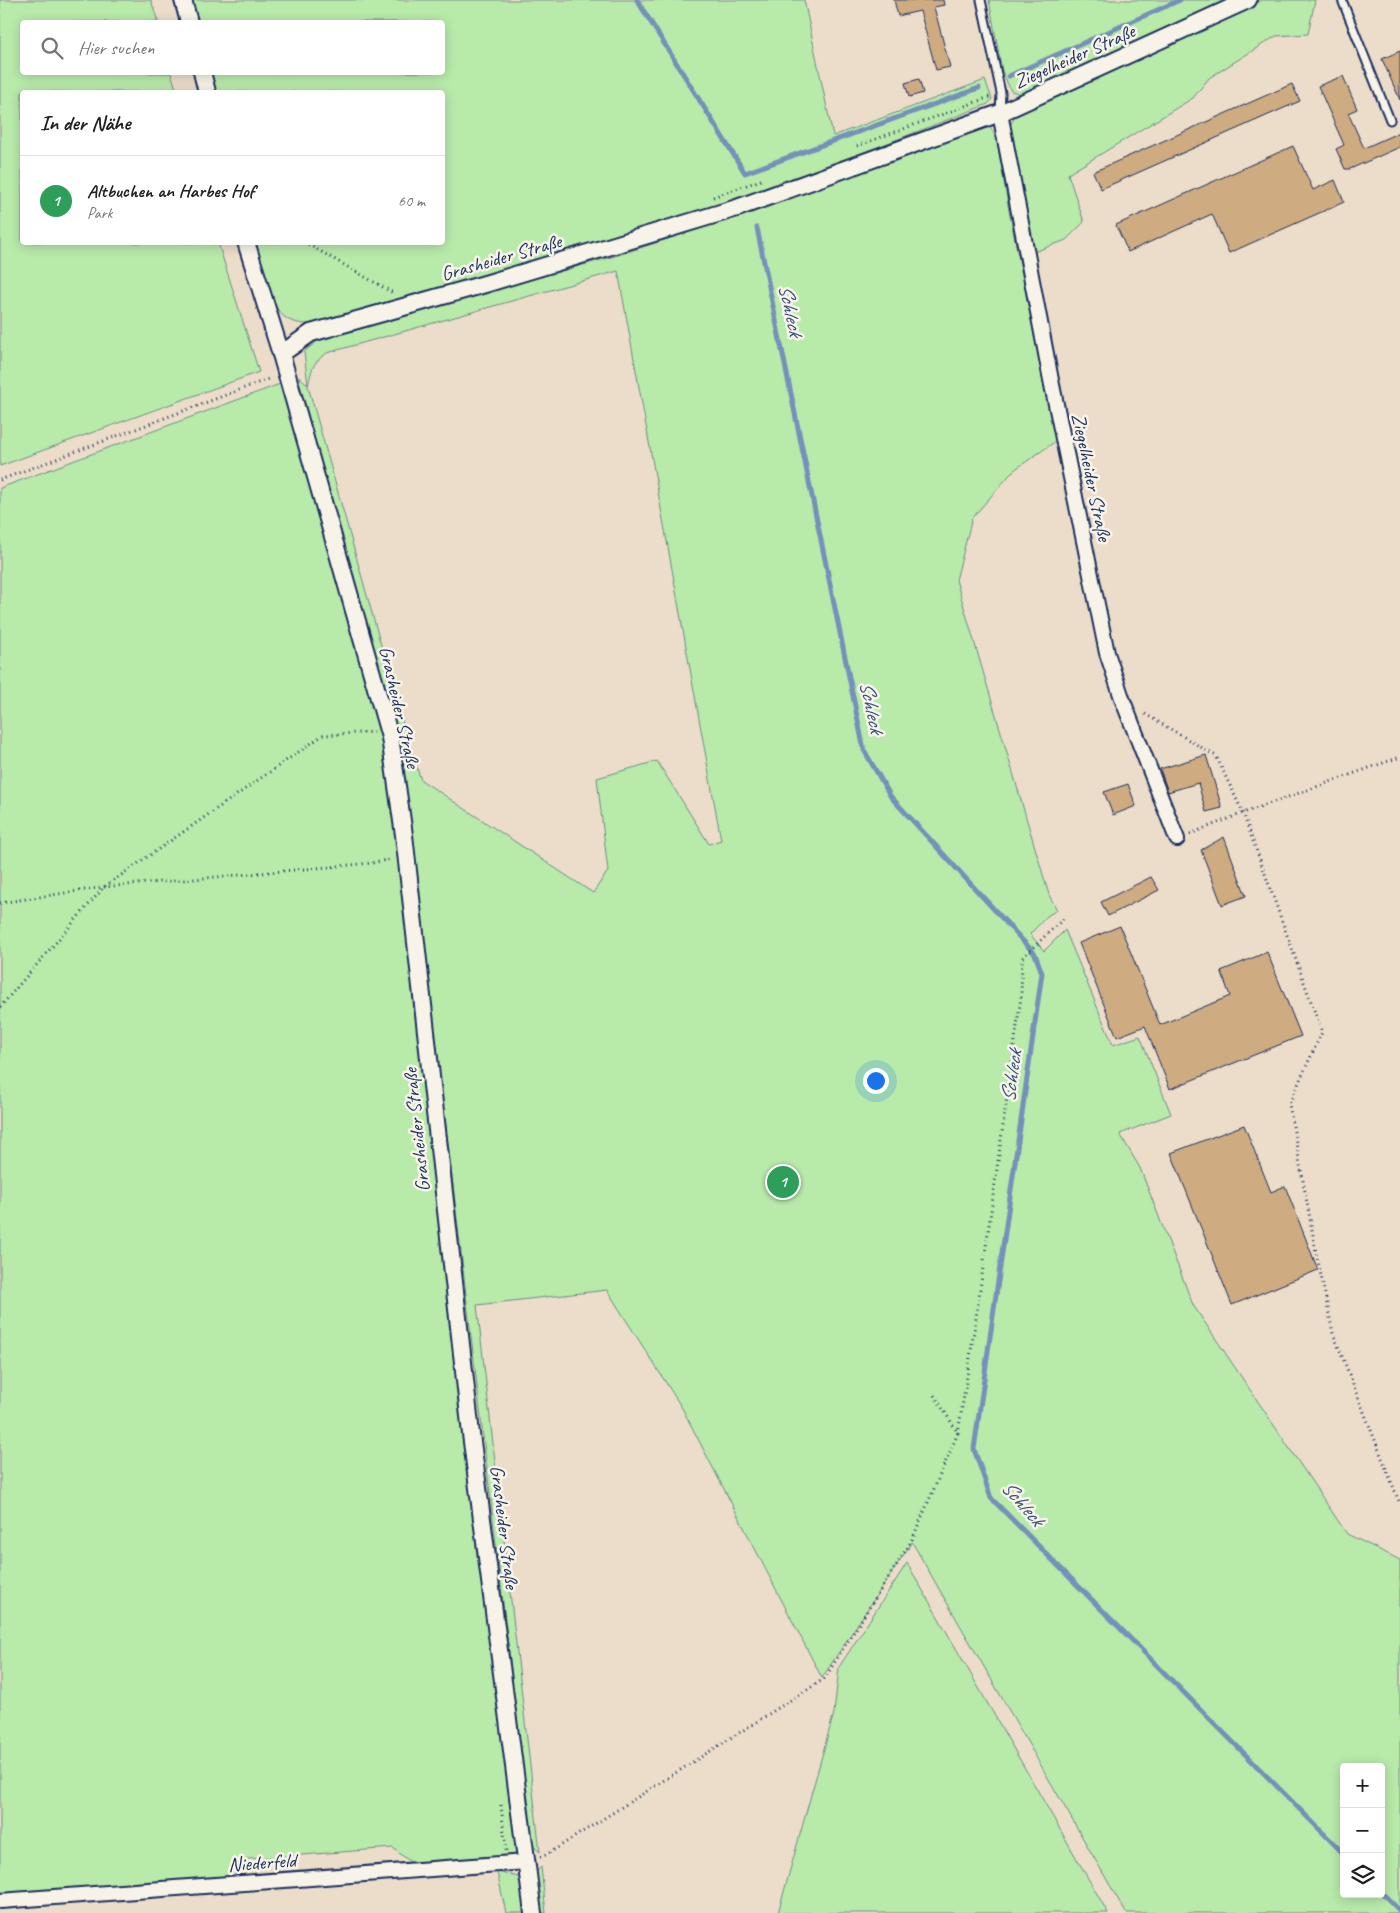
<!DOCTYPE html>
<html lang="de">
<meta charset="utf-8">
<style>
:root{--surface:#fff;--page:#f2f2f2;--text:#202124;--muted:#757577;--line:#e0e0e0;--accent:#0f766e}
body{margin:0;font-family:Caveat,sans-serif;background:var(--page);color:var(--text)}
.controls{position:absolute;right:15px;bottom:15px;display:grid;overflow:hidden;border-radius:5px;box-shadow:0 2px 12px #0003}
.controls button{width:45px;height:45px;display:grid;place-items:center;padding:0;border:0;border-bottom:1px solid var(--line);background:var(--surface);color:var(--text);font:25px sans-serif}
.you{position:absolute;left:875px;top:1080px;width:18px;height:18px;margin:-12px;border:4px solid #fff;border-radius:50%;background:#1a73e8;box-shadow:0 0 0 8px #1a73e833}
.badge{display:grid;place-items:center;width:32px;height:32px;border-radius:50%;background:var(--accent);color:#fff;font-size:16px;font-weight:700}
.pin{position:absolute;translate:-50% -50%;border:2px solid #fff;box-shadow:0 1px 5px #0006}
.list{margin:0;padding:0;list-style:none}
h2{display:flex;justify-content:space-between;align-items:center;height:65px;margin:0;padding:0 20px;font-size:21px}
h2 small{font-size:16px;font-weight:400;color:var(--muted)}
.list li{display:grid;grid-template-columns:32px 1fr auto;gap:15px;align-items:center;box-sizing:border-box;height:90px;padding:0 20px;border-top:1px solid var(--line)}
.list b{display:block;font-size:19px;white-space:nowrap}
.list p{margin:0;font-size:16px;white-space:nowrap;color:var(--muted)}
.list em{font-size:16px;font-style:normal;color:var(--muted)}
.icon{flex:none;width:28px;height:28px;fill:none;stroke:currentColor;stroke-width:2;stroke-linecap:round;stroke-linejoin:round}
.map{position:relative;flex:none;width:1400px;height:1913px;overflow:hidden}
.search{position:absolute;background:var(--surface);box-shadow:0 2px 12px #0003;left:20px;top:20px;width:425px;height:55px;display:flex;align-items:center;gap:12px;box-sizing:border-box;padding:0 18px;border-radius:5px;color:var(--muted);font-size:19px}
.panel{position:absolute;background:var(--surface);box-shadow:0 2px 12px #0003;left:20px;top:90px;width:425px;height:155px;border-radius:5px}
.map>svg:first-child{display:block}
.green{fill:#b8eaaa;stroke:#6a8c84;fill-rule:evenodd}
.lines{fill:none;stroke-linecap:round;stroke-linejoin:round}
.stream{stroke:#7491ba;stroke-width:5}
.building{fill:#ceab80;stroke:#1b2f5e}
.service-casing{stroke:#1b2f5e;stroke-width:11}
.minor-casing{stroke:#1b2f5e;stroke-width:18}
.tertiary-casing{stroke:#1b2f5e;stroke-width:20}
.path{stroke:#1b2f5e;stroke-width:3;stroke-dasharray:1 4;stroke-linecap:butt}
.service{stroke:#f7f3e8;stroke-width:7}
.minor{stroke:#f7f3e8;stroke-width:14}
.tertiary{stroke:#f7f3e8;stroke-width:16}
.labels{text-anchor:middle;stroke-width:5;stroke-linejoin:round;paint-order:stroke}
.street-label{font-size:20px;fill:#1b2f5e;stroke:#f7f3e8}
.water-label{font-size:21px;font-style:italic;fill:#39507d;stroke:#f7f3e8}
</style>
<div class="map">
<svg width="1400" height="1913" viewBox="0 0 1400 1913">
<rect width="100%" height="100%" fill="#ebddc9"/>
<filter id="ink" filterUnits="userSpaceOnUse"><feTurbulence type="fractalNoise" baseFrequency=".02" numOctaves="2"/><feDisplacementMap in="SourceGraphic" scale="10" xChannelSelector="R" yChannelSelector="G"/><feConvolveMatrix kernelMatrix="1 2 1 2 8 2 1 2 1" color-interpolation-filters="sRGB"/></filter>
<g filter="url(#ink)">
<!-- green -->
<g class="green">
<polygon points="0,0 151,0 158,22 22,22 22,72 171,73 177,92 22,92 22,242 218,243 259,372 0,466"/>
<path d="M187,0H804L833,136L985,80L992,99L988,104L785,183L738,198L396,303L313,324C280,325 275,309 267,281C263,268 259,255 255,243L442,242V92H213L207,73L442,72V22H193Z"/>
<polygon points="989,0 1230,0 1021,94 1011,91 1002,71"/>
<polygon points="1262,0 1315,0 1308,34 1276,36 1209,78 1193,98 1068,174 1084,222 1066,240 1034,252 1010,125 1019,110"/>
<path d="M976,128H991L997,140L1009,211L1056,441L1014,470L972,518L956,580L1049,895L1057,910L1047,916L1030,934L1044,951L1065,930L1113,1045L1140,1036L1171,1114L1120,1134L1140,1168L1193,1305L1347,1534L1400,1560V1913H1126L912,1542L822,1678L682,1408L607,1290L477,1305L540,1852L532,1845L410,826L396,739L300,385L299,376L308,385L304,352L320,339L615,256L742,215ZM618,271L721,840L709,844L657,761L597,778L608,871L593,893L421,780L408,741L308,386C312,369 312,363 327,353ZM1344,1767H1381V1894H1344Z"/>
<polygon points="280,384 379,720 395,821 521,1857 414,1865 393,1848 236,1860 237,1878 0,1894 0,488"/>
<polygon points="907,1563 1108,1913 778,1913 834,1713 839,1667"/>
<polygon points="541,1867 546,1913 540,1913 536,1872"/>
<polygon points="497,1872 523,1878 526,1913 506,1913"/>
</g>
<g class="lines">
<!-- stream -->
<g class="stream">
<polyline points="637,0 745,173 979,88"/>
<polyline points="1009,76 1180,0"/>
<polyline points="757,228 864,750 891,797 1035,954 1042,973 974,1449 991,1498 1344,1854"/>
<polyline points="1381,1892 1400,1911"/>
</g>
</g>
<!-- building -->
<g class="building">
<polygon points="894,0 943,0 944,5 934,7 950,67 936,70 920,11 898,16"/>
<polygon points="1400,51 1400,100 1382,59"/>
<polygon points="1343,76 1357,109 1348,113 1364,148 1400,132 1400,147 1350,169 1345,169 1336,149 1344,145 1318,86"/>
<polygon points="919,79 923,93 909,97 905,83"/>
<polygon points="1292,84 1300,101 1101,189 1093,172"/>
<polygon points="1293,146 1313,190 1335,180 1344,202 1229,253 1212,214 1128,252 1116,225"/>
<polygon points="1206,755 1222,808 1206,812 1198,783 1168,792 1160,769"/>
<polygon points="1128,784 1136,806 1113,815 1104,792"/>
<polygon points="1224,837 1246,896 1222,905 1201,850"/>
<polygon points="1151,877 1159,890 1108,916 1101,902"/>
<polygon points="1120,926 1160,1025 1230,996 1221,971 1267,952 1301,1036 1170,1089 1145,1026 1117,1037 1079,943"/>
<polygon points="1244,1125 1271,1192 1285,1186 1318,1270 1232,1305 1171,1153"/>
</g>
<g class="lines">
<defs>
<g id="service">
<polyline points="981,0 1001,93 1000,112"/>
<polyline points="1342,0 1390,120"/>
</g>
<g id="minor">
<polyline points="1000,113 1051,380 1107,653 1123,701 1177,839"/>
<polyline points="0,1901 527,1862"/>
</g>
<g id="tertiary">
<polyline points="183,0 189,22"/>
<polyline points="202,72 207,92"/>
<polyline points="246,242 281,354 390,737 404,835 471,1434 533,1913"/>
<polyline points="281,354 311,333 485,284 737,208 1000,113 1248,0"/>
</g>
</defs>
<!-- service casing -->
<use href="#service" class="service-casing"/>
<!-- minor casing -->
<use href="#minor" class="minor-casing"/>
<!-- tertiary casing -->
<use href="#tertiary" class="tertiary-casing"/>
<!-- path -->
<g class="path">
<polyline points="857,146 992,96"/>
<polyline points="713,197 761,180"/>
<polyline points="304,242 395,294"/>
<polyline points="0,480 271,378"/>
<polyline points="1145,714 1216,756 1243,813 1322,1032 1289,1104 1316,1252 1333,1333 1400,1504"/>
<polyline points="1190,834 1243,813 1400,757"/>
<polyline points="0,903 104,887 372,863 391,859"/>
<polyline points="0,1007 104,887 323,735 374,732"/>
<polyline points="958,1433 975,1325 1021,997 1022,958 1064,918"/>
<polyline points="501,1805 506,1851"/>
<polyline points="540,1857 546,1855 824,1679 911,1542 958,1433 934,1395"/>
</g>
<!-- service -->
<use href="#service" class="service"/>
<!-- minor -->
<use href="#minor" class="minor"/>
<!-- tertiary -->
<use href="#tertiary" class="tertiary"/>
</g>
</g>
<g class="labels">
<!-- street labels -->
<g class="street-label">
<text transform="translate(1074 56) rotate(-24)" y="7">Ziegelheider Straße</text>
<text transform="translate(501 257) rotate(-16)" y="7">Grasheider Straße</text>
<text transform="translate(1092 477) rotate(78)" y="7">Ziegelheider Straße</text>
<text transform="translate(400 707) rotate(77)" y="7">Grasheider Straße</text>
<text transform="translate(416 1130) rotate(-96)" y="7">Grasheider Straße</text>
<text transform="translate(505 1527) rotate(83)" y="7">Grasheider Straße</text>
<text transform="translate(262 1862) rotate(-4)" y="7">Niederfeld</text>
</g>
<!-- water labels -->
<g class="water-label">
<text transform="translate(791 310) rotate(78)" y="7">Schleck</text>
<text transform="translate(872 707) rotate(78)" y="7">Schleck</text>
<text transform="translate(1011 1076) rotate(-82)" y="7">Schleck</text>
<text transform="translate(1023 1503) rotate(49)" y="7">Schleck</text>
</g>
</g>
</svg>
<div class="controls">
<button>+</button>
<button>−</button>
<button><svg class="icon" aria-label="layers" viewBox="0 0 24 24"><path d="M12 4l9 5-9 5-9-5zM3 14l9 5 9-5"/></svg></button>
</div>
<div class="you"></div>
<div class="pin badge" style="left:783px;top:1182px;background:#2e9e5b">1</div>
<div class="search"><svg class="icon" aria-label="search" viewBox="0 0 24 24"><circle cx="10" cy="10" r="6"/><path d="M15 15l6 6"/></svg>Hier suchen</div>
<section class="panel">
<h2>In der Nähe<small></small></h2>
<ul class="list">
<li><span class="badge" style="background:#2e9e5b">1</span><div><b>Altbuchen an Harbes Hof</b><p>Park</p></div><em>60 m</em></li>
</ul>
</section>
</div>
